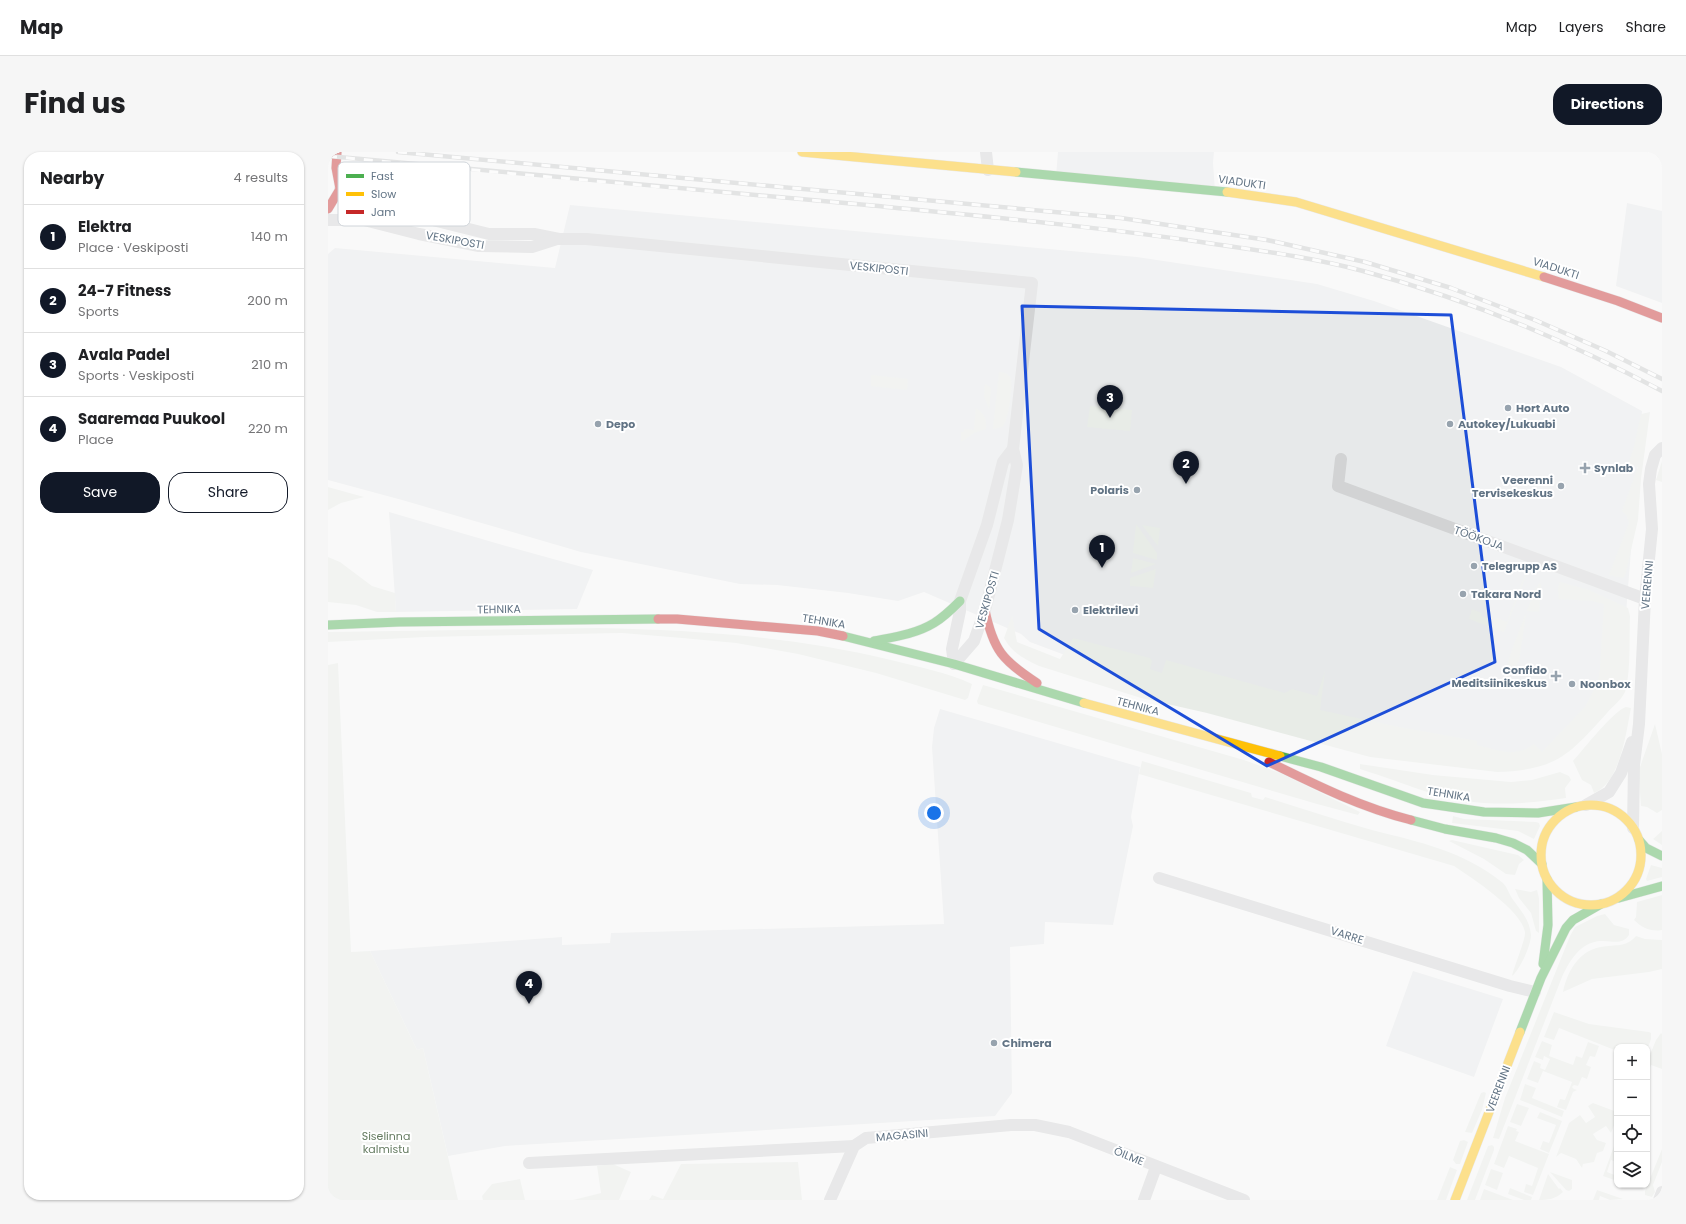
<!DOCTYPE html>
<meta charset="utf-8">
<style>
:root{--surface:#fff;--page:#f6f6f6;--text:#202124;--muted:#757577;--line:#e0e0e0;--accent:#111827}
body{margin:0;font-family:Poppins,sans-serif;background:var(--page);color:var(--text)}
.controls{position:absolute;right:12px;bottom:12px;display:grid;overflow:hidden;border-radius:8px;box-shadow:0 1px 3px #0004}
.controls button{width:36px;height:36px;display:grid;place-items:center;padding:0;border:0;border-bottom:1px solid var(--line);background:var(--surface);color:var(--text);font:20px sans-serif}
.you{position:absolute;left:606px;top:661px;width:14px;height:14px;margin:-10px;border:3px solid #fff;border-radius:50%;background:#1a73e8;box-shadow:0 0 0 6px #1a73e833}
.badge{display:grid;place-items:center;width:26px;height:26px;border-radius:50%;background:var(--accent);color:#fff;font-size:13px;font-weight:700}
.pin{position:absolute;translate:-50% -33px;filter:drop-shadow(0 1px 2px #0008)}
.pin::after{content:'';position:absolute;top:21px;width:14px;height:12px;background:inherit;clip-path:polygon(0 0,100% 0,50% 100%)}
.list{margin:0;padding:0;list-style:none}
h2{display:flex;justify-content:space-between;align-items:center;height:52px;margin:0;padding:0 16px;font-size:17px}
h2 small{font-size:13px;font-weight:400;color:var(--muted)}
.list li{display:grid;grid-template-columns:26px 1fr auto;gap:12px;align-items:center;box-sizing:border-box;height:64px;padding:0 16px;border-top:1px solid var(--line)}
.list b{display:block;font-size:15px;white-space:nowrap}
.list p{margin:0;font-size:13px;white-space:nowrap;color:var(--muted)}
.list em{font-size:13px;font-style:normal;color:var(--muted)}
.actions{display:flex;gap:8px;padding:12px 16px}
.actions a{flex:1;padding:9px 0;border:1px solid var(--accent);border-radius:16px;text-align:center;font-size:14px;color:var(--accent)}
.actions .main{background:var(--accent);color:#fff}
.icon{flex:none;width:22px;height:22px;fill:none;stroke:currentColor;stroke-width:2;stroke-linecap:round;stroke-linejoin:round}
.map{position:relative;flex:none;width:1334px;height:1048px;overflow:hidden;border-radius:16px}
header{display:flex;align-items:center;gap:24px;box-sizing:border-box;height:56px;padding:0 20px;background:var(--surface);border-bottom:1px solid var(--line)}
header strong{font-size:19px}
nav{display:flex;gap:22px;margin-inline-start:auto;font-size:14px}
.intro{display:flex;align-items:center;justify-content:space-between;box-sizing:border-box;height:96px;padding:0 24px}
h1{margin:0;font-size:28px}
.button{padding:10px 18px;border-radius:16px;background:var(--accent);color:#fff;font-size:14px;font-weight:700}
main{display:flex;gap:24px;padding:0 24px}
aside{flex:1;background:var(--surface);border-radius:16px;box-shadow:0 1px 3px #0004}
.map>svg:first-child{display:block}
.built{fill:#e7e9ea}
.green{fill:#e8ece7}
.lines{fill:none;stroke-linecap:round;stroke-linejoin:round}
.fast-casing{stroke:#d6d7d8;stroke-width:10}
.slow-casing{stroke:#d6d7d8;stroke-width:10}
.jam-casing{stroke:#d6d7d8;stroke-width:10}
.street{stroke:#d2d3d4;stroke-width:12}
.fast{stroke:#4caf50;stroke-width:9}
.slow{stroke:#ffc107;stroke-width:9}
.jam{stroke:#c62828;stroke-width:9}
.rail-casing{stroke:#c7c9ca;stroke-width:4.5}
.rail{stroke:#fff;stroke-width:3;stroke-dasharray:9;stroke-linecap:butt}
.marked{fill:none;stroke:#1d4ed8;stroke-width:3;stroke-linejoin:round}
.poi-dot{fill:#97a3ae;stroke:#fff;stroke-width:1.5}
.labels{text-anchor:middle;stroke-width:4;stroke-linejoin:round;paint-order:stroke}
.street-label{font-size:11px;fill:#627485;stroke:#fff}
.poi-label{font-size:11px;font-weight:bold;fill:#627485;stroke:#fff;text-anchor:start}
.park-label{font-size:11px;fill:#667c62;stroke:#fff}
.key{fill:#fff;stroke:#d0d5da;stroke-width:1}
.key-label{font-size:11px;fill:#627485}
</style>
<header>
<strong>Map</strong>
<nav><a>Map</a><a>Layers</a><a>Share</a></nav>
</header>
<div class="intro"><h1>Find us</h1><a class="button">Directions</a></div>
<main>
<aside>
<h2>Nearby<small>4 results</small></h2>
<ul class="list">
<li><span class="badge">1</span><div><b>Elektra</b><p>Place · Veskiposti</p></div><em>140 m</em></li>
<li><span class="badge">2</span><div><b>24-7 Fitness</b><p>Sports</p></div><em>200 m</em></li>
<li><span class="badge">3</span><div><b>Avala Padel</b><p>Sports · Veskiposti</p></div><em>210 m</em></li>
<li><span class="badge">4</span><div><b>Saaremaa Puukool</b><p>Place</p></div><em>220 m</em></li>
</ul>
<div class="actions"><a class="main">Save</a><a>Share</a></div>
</aside>
<div class="map">
<svg width="1334" height="1048" viewBox="0 0 1334 1048">
<rect width="100%" height="100%" fill="#f9f9f9"/>
<!-- built -->
<g class="built">
<polygon points="730,0 886,0 885,11 887,38 728,24"/>
<polygon points="1299,51 1334,59 1334,151 1288,134"/>
<polygon points="242,53 809,105 956,127 989,132 1046,149 1233,215 1314,259 1293,525 1218,607 1137,597 841,542 702,490 693,482 596,440 570,449 520,441 449,433 412,432 253,400 74,348 0,328 0,102 7,96 227,116"/>
<polygon points="61,360 178,394 265,418 249,457 68,460"/>
<polygon points="612,557 812,615 803,665 805,674 785,773 717,770 716,792 682,795 684,941 667,964 177,994 120,1004 95,896 89,898 42,799 234,785 234,793 282,791 283,781 616,772 604,595 606,576"/>
<polygon points="1085,819 1175,847 1146,925 1058,894"/>
</g>
<!-- green -->
<g class="green">
<path d="M671,220C675,220 679,221 682,225C686,232 680,270 674,275L665,277Z"/>
<polygon points="543,223 580,227 579,238 543,234"/>
<polygon points="657,232 662,235 663,237 661,257 656,244"/>
<polygon points="762,254 804,258 802,279 759,275"/>
<path d="M648,256C656,261 659,268 658,277L646,281L633,290V280H635L637,277L646,278Z"/>
<polygon points="1322,260 1313,327 1310,368 1297,424 1295,426 1281,423 1301,371 1299,364 1294,359 1310,315 1301,312 1301,310 1306,295 1313,262"/>
<polygon points="1334,309 1334,330 1328,328"/>
<polygon points="0,335 36,345 13,351 0,358"/>
<polygon points="808,372 829,401 829,408 805,401"/>
<polygon points="814,373 832,376 830,394"/>
<polygon points="0,405 12,410 44,434 67,441 68,460 49,460 28,453 0,450"/>
<polygon points="805,406 828,412 803,421"/>
<polygon points="1187,410 1201,416 1176,480 1141,467 1144,457 1154,461 1153,464 1166,469 1168,466 1179,470 1199,417 1186,412"/>
<polygon points="828,417 825,436 802,434 802,426"/>
<path d="M1232,430L1261,438L1300,456L1302,464C1301,488 1303,514 1298,537C1296,546 1285,554 1279,561C1241,603 1229,618 1169,620L1042,605L879,561L813,546L711,514C696,507 684,501 676,486L684,464L689,490L732,507L745,486L822,506L824,509L822,517L834,521L838,508L957,541L964,537L989,544L997,519L992,558L1071,575L1149,589V593C1170,598 1187,607 1206,592L1214,600L1257,555L1270,530L1272,517L1276,452L1265,449L1231,447L1230,436Z"/>
<polygon points="1212,431 1213,433 1211,460 1199,459 1208,436"/>
<path d="M1198,461L1191,509L1178,530C1176,512 1192,479 1198,461Z"/>
<path d="M271,476C370,478 467,485 563,508C590,515 619,520 644,532L640,546L637,548L548,521L470,502L408,491L354,486L294,481L98,485L0,490V480Z"/>
<polygon points="10,511 23,800 42,799 89,898 95,896 130,1048 0,1048 0,513"/>
<polygon points="655,533 916,608 952,621 1032,660 1030,663 989,652 650,552 649,549"/>
<path d="M1298,555L1303,556C1298,581 1292,631 1266,641L1263,633L1254,628L1245,609C1255,598 1286,558 1298,555Z"/>
<polygon points="1327,572 1334,602 1334,658 1329,661 1319,655 1313,654 1311,627 1312,615"/>
<path d="M814,609L923,641L924,645L935,648L937,645C972,656 1008,668 1044,678C1091,690 1136,699 1175,731C1180,736 1181,743 1186,749C1194,760 1202,769 1203,783C1203,794 1192,817 1184,824C1186,815 1198,786 1197,780C1193,758 1144,726 1126,714L811,622Z"/>
<path d="M1032,612L1105,623L1183,630L1204,628L1232,620L1241,624L1243,628L1237,636L1238,646C1205,651 1171,654 1138,649C1108,646 1074,630 1044,621L1032,617Z"/>
<polygon points="1125,664 1136,667 1208,670 1211,671 1212,674 1206,687 1190,679 1124,671"/>
<polygon points="1334,679 1334,693 1325,687"/>
<polygon points="1124,688 1181,701 1190,703 1196,708 1191,712 1187,723 1178,722 1156,707 1121,689"/>
<polygon points="1323,713 1334,716 1334,725 1319,729 1318,727"/>
<polygon points="1187,737 1203,740 1209,738 1211,746 1211,781 1208,779 1203,761 1191,746"/>
<path d="M1334,743V778C1323,780 1314,776 1306,768L1308,765L1309,750Z"/>
<path d="M1277,762L1286,773L1301,777V783C1294,794 1283,788 1272,789C1252,791 1242,808 1234,825L1171,987L1165,986L1177,946L1242,784L1247,775L1269,764Z"/>
<path d="M1308,784L1317,787L1334,788V817L1321,820L1264,827L1235,840C1239,819 1252,798 1273,795C1287,792 1298,796 1308,784Z"/>
<polygon points="1226,860 1261,872 1321,880 1323,881 1323,887 1319,899 1319,895 1289,895 1289,899 1231,876 1226,888 1216,885"/>
<polygon points="1333,881 1334,882 1334,917 1323,913 1319,924 1320,912 1319,910 1328,888"/>
<polygon points="1214,889 1224,893 1221,904 1245,913 1248,904 1254,906 1260,890 1271,894 1267,905 1262,904 1258,913 1263,915 1259,927 1254,925 1250,934 1246,933 1244,935 1246,937 1249,938 1245,940 1238,958 1229,955 1232,947 1237,948 1244,930 1215,919 1210,931 1199,927 1206,909 1213,912 1212,916 1217,918 1222,907 1216,904 1215,908 1207,905"/>
<polygon points="1197,932 1208,936 1204,946 1236,959 1234,965 1192,948"/>
<polygon points="1156,940 1158,941 1154,958 1144,981 1137,980 1153,941"/>
<polygon points="1265,951 1289,960 1289,966 1283,981 1278,974 1265,982 1269,988 1278,991 1275,999 1269,1001 1266,1010 1255,1012 1254,1016 1248,1007 1233,1001 1228,1005 1241,971 1252,963 1258,971 1267,965 1260,954"/>
<polygon points="1189,952 1201,956 1193,974 1182,970"/>
<polygon points="1212,960 1234,969 1221,1001 1212,997 1215,989 1221,991 1228,973 1209,966"/>
<polygon points="1180,974 1189,977 1188,979 1191,980 1187,989 1221,1002 1205,1043 1196,1040 1198,1032 1204,1034 1210,1016 1181,1004 1176,1016 1166,1012"/>
<polygon points="1136,988 1140,990 1132,1012 1128,1012 1125,1008 1132,989"/>
<polygon points="1164,993 1166,995 1166,998 1147,1048 1139,1048 1160,994"/>
<polygon points="1286,994 1289,995 1289,1001 1286,1009 1283,1008 1279,1020 1289,1024 1289,1029 1275,1024"/>
<polygon points="1334,997 1334,1010 1325,1033 1327,1040 1324,1045 1317,1043 1317,1039"/>
<polygon points="470,1010 474,1048 321,1048 324,1043 335,1047 353,1012"/>
<polygon points="285,1012 303,1020 291,1048 245,1048 273,1041 269,1014"/>
<polygon points="1122,1015 1129,1018 1118,1048 1109,1048"/>
<polygon points="1163,1017 1175,1021 1169,1038 1157,1033"/>
<polygon points="1222,1020 1244,1028 1244,1037 1241,1039 1238,1038"/>
<path d="M1220,1022L1231,1037L1232,1036L1235,1040C1228,1047 1220,1048 1211,1048Z"/>
<polygon points="192,1027 197,1048 155,1048 154,1044 164,1032"/>
<polygon points="1182,1036 1204,1045 1203,1048 1196,1048 1180,1042"/>
<polygon points="1156,1037 1185,1048 1152,1048"/>
<polygon points="1269,1038 1295,1047 1282,1048 1272,1044 1271,1048 1265,1048"/>
</g>
<g class="lines">
<defs>
<g id="fast">
<polyline points="688,20 899,40"/>
<polyline points="0,473 71,470 330,467"/>
<polyline points="515,484 626,512 756,551"/>
<path d="M546,489C566,485 588,482 606,471C616,465 624,457 632,449"/>
<polyline points="952,604 993,615 1095,651 1156,660 1210,661 1248,655"/>
<polyline points="1083,668 1117,677 1168,686 1185,691 1199,698 1214,712"/>
<polyline points="1311,688 1318,696 1334,704"/>
<polyline points="1291,746 1334,734"/>
<polyline points="1215,812 1220,773 1219,727"/>
<polyline points="1192,880 1213,826 1238,776 1245,768 1273,752"/>
</g>
<g id="slow">
<polyline points="474,0 688,20"/>
<polyline points="899,40 968,50 1216,125"/>
<polyline points="756,551 952,604"/>
<circle cx="1263" cy="703" r="50"/>
<polyline points="1127,1048 1192,880"/>
</g>
<g id="jam">
<polyline points="0,57 12,37 8,16 9,0"/>
<polyline points="1216,125 1290,149 1334,166"/>
<path d="M657,458C665,498 675,509 709,531"/>
<polyline points="330,467 349,467 490,479 515,484"/>
<path d="M941,610C988,633 1032,655 1083,668"/>
</g>
</defs>
<!-- fast casing -->
<use href="#fast" class="fast-casing"/>
<!-- slow casing -->
<use href="#slow" class="slow-casing"/>
<!-- jam casing -->
<use href="#jam" class="jam-casing"/>
<!-- street -->
<g class="street">
<polyline points="658,0 660,18"/>
<polyline points="12,37 40,52 161,82 206,82 231,87 258,87 302,91 704,131 685,297 689,313 680,368 657,458 646,489 626,512"/>
<polyline points="0,68 36,68 91,82 151,94 204,95 229,87"/>
<polyline points="1013,307 1010,334 1317,447"/>
<polyline points="626,512 624,497 632,459 632,449 659,373 675,310 685,297"/>
<polyline points="1258,653 1281,640 1293,621 1304,590"/>
<polyline points="1305,676 1306,613 1311,572 1317,447 1324,377 1321,332 1323,317 1327,303 1334,296"/>
<polyline points="831,726 1182,834 1207,840"/>
<polyline points="201,1011 526,994"/>
<polyline points="502,1048 526,994 538,986 683,973 707,973 741,980 916,1048"/>
<polyline points="816,1048 828,1015"/>
<polyline points="1331,1048 1334,1040"/>
</g>
<!-- fast -->
<use href="#fast" class="fast"/>
<!-- slow -->
<use href="#slow" class="slow"/>
<!-- jam -->
<use href="#jam" class="jam"/>
<defs>
<g id="rail">
<polyline points="70,0 793,66 939,88 1037,110 1123,136 1207,168 1278,199 1334,227"/>
<path d="M0,4C180,22 360,37 539,53C651,64 763,74 873,90C927,98 983,105 1035,119C1139,147 1240,189 1334,239"/>
</g>
</defs>
<!-- rail casing -->
<use href="#rail" class="rail-casing"/>
<!-- rail -->
<use href="#rail" class="rail"/>
</g>
<!-- marked area -->
<path d="M0 0H1334V1048H0ZM694,154L1123,163L1167,510L939,614L711,477Z" fill="#f9f9f9" fill-opacity=".55" fill-rule="evenodd"/>
<path class="marked" d="M694,154L1123,163L1167,510L939,614L711,477Z"/>
<!-- markers -->
<g class="poi-dot">
<circle cx="1180" cy="256" r="4"/>
<circle cx="270" cy="272" r="4"/>
<circle cx="1122" cy="272" r="4"/>
<path d="M1255 310h4v4h4v4h-4v4h-4v-4h-4v-4h4z"/>
<circle cx="1233" cy="334" r="4"/>
<circle cx="809" cy="338" r="4"/>
<circle cx="1146" cy="414" r="4"/>
<circle cx="1135" cy="442" r="4"/>
<circle cx="747" cy="458" r="4"/>
<path d="M1226 518h4v4h4v4h-4v4h-4v-4h-4v-4h4z"/>
<circle cx="1244" cy="532" r="4"/>
<circle cx="666" cy="891" r="4"/>
</g>
<g class="labels">
<!-- street labels -->
<g class="street-label">
<text transform="translate(914 30) rotate(8)" y="4">VIADUKTI</text>
<text transform="translate(127 88) rotate(10)" y="4">VESKIPOSTI</text>
<text transform="translate(551 116) rotate(6)" y="4">VESKIPOSTI</text>
<text transform="translate(1228 116) rotate(18)" y="4">VIADUKTI</text>
<text transform="translate(1151 386) rotate(20)" y="4">TÖÖKOJA</text>
<text transform="translate(1319 433) rotate(-85)" y="4">VEERENNI</text>
<text transform="translate(659 448) rotate(-74)" y="4">VESKIPOSTI</text>
<text transform="translate(171 457) rotate(-1)" y="4">TEHNIKA</text>
<text transform="translate(496 469) rotate(9)" y="4">TEHNIKA</text>
<text transform="translate(810 554) rotate(15)" y="4">TEHNIKA</text>
<text transform="translate(1121 642) rotate(9)" y="4">TEHNIKA</text>
<text transform="translate(1019 783) rotate(17)" y="4">VARRE</text>
<text transform="translate(1170 937) rotate(-69)" y="4">VEERENNI</text>
<text transform="translate(574 983) rotate(-5)" y="4">MAGASINI</text>
<text transform="translate(801 1004) rotate(22)" y="4">ÕILME</text>
</g>
<!-- poi labels -->
<g class="poi-label">
<text x="1188" y="260">Hort Auto</text>
<text x="278" y="276">Depo</text>
<text x="1130" y="276">Autokey/Lukuabi</text>
<text x="1266" y="320">Synlab</text>
<text x="1225" y="332" text-anchor="end">Veerenni<tspan x="1225" dy="13">Tervisekeskus</tspan></text>
<text x="801" y="342" text-anchor="end">Polaris</text>
<text x="1154" y="418">Telegrupp AS</text>
<text x="1143" y="446">Takara Nord</text>
<text x="755" y="462">Elektrilevi</text>
<text x="1219" y="522" text-anchor="end">Confido<tspan x="1219" dy="13">Meditsiinikeskus</tspan></text>
<text x="1252" y="536">Noonbox</text>
<text x="674" y="895">Chimera</text>
</g>
<!-- park labels -->
<g class="park-label">
<text x="58" y="988">Siselinna<tspan x="58" dy="13">kalmistu</tspan></text>
</g>
</g>
<!-- legend -->
<rect x="10" y="10" width="132" height="64" rx="6" class="key"/>
<rect x="18" y="22" width="18" height="4" fill="#4caf50"/>
<rect x="18" y="40" width="18" height="4" fill="#ffc107"/>
<rect x="18" y="58" width="18" height="4" fill="#c62828"/>
<g class="key-label">
<text x="43" y="28">Fast</text>
<text x="43" y="46">Slow</text>
<text x="43" y="64">Jam</text>
</g>
</svg>
<div class="controls">
<button>+</button>
<button>−</button>
<button><svg class="icon" aria-label="locate" viewBox="0 0 24 24"><circle cx="12" cy="12" r="6"/><path d="M12 2v4M12 18v4M2 12h4M18 12h4"/></svg></button>
<button><svg class="icon" aria-label="layers" viewBox="0 0 24 24"><path d="M12 4l9 5-9 5-9-5zM3 14l9 5 9-5"/></svg></button>
</div>
<div class="you"></div>
<div class="pin badge" style="left:774px;top:416px">1</div>
<div class="pin badge" style="left:858px;top:332px">2</div>
<div class="pin badge" style="left:782px;top:266px">3</div>
<div class="pin badge" style="left:201px;top:852px">4</div>
</div>
</main>
